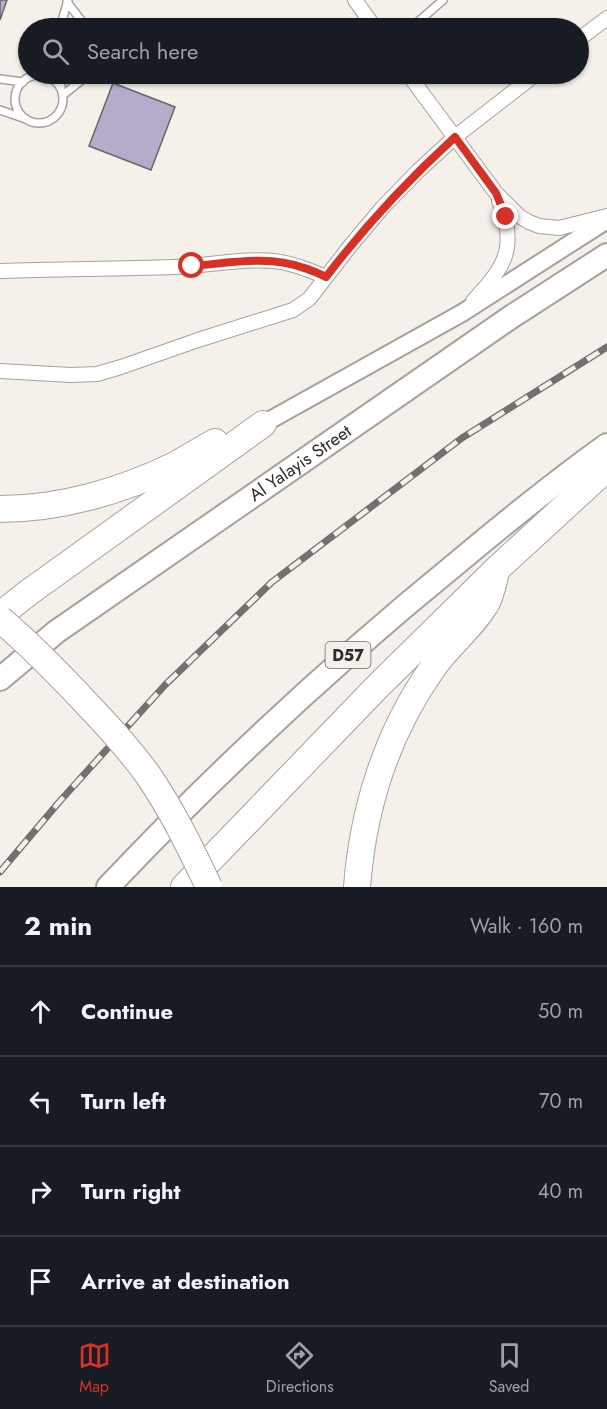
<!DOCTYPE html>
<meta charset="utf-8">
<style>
:root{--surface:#171b24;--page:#242831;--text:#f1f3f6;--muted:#9ea1a6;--line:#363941;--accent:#d93025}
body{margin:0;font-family:Jost,sans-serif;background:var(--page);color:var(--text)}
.stop{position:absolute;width:18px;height:18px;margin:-14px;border:4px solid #d93025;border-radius:50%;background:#fff}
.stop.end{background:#d93025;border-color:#fff;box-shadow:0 2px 6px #0008}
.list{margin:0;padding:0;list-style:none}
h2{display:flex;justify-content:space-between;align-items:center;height:78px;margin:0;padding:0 24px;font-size:26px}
h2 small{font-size:20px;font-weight:400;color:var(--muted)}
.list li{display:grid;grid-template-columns:39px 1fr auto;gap:18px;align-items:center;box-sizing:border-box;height:90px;padding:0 24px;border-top:2px solid var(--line)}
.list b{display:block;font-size:22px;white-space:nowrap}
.list em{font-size:20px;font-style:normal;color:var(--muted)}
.icon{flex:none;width:33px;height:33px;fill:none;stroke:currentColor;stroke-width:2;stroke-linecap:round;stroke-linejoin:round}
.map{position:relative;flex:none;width:607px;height:887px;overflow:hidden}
.search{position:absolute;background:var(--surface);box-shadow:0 2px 4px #0004;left:18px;right:18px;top:18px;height:66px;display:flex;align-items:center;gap:15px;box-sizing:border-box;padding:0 21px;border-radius:33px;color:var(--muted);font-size:22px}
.sheet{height:438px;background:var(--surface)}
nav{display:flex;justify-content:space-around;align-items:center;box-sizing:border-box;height:84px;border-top:2px solid var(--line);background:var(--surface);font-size:16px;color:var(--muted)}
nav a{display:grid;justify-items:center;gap:3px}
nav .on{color:var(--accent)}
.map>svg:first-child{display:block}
.building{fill:#b5acc9;stroke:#67666b;stroke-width:1.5}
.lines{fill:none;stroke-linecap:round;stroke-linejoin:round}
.service-casing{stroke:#a6a19c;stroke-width:10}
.minor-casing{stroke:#a6a19c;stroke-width:16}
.tertiary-casing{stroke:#a6a19c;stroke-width:20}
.trunk-casing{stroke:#a6a19c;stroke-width:26}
.motorway-casing{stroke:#a6a19c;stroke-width:28}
.service{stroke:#fff;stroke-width:7}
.minor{stroke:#fff;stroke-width:14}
.tertiary{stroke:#fff;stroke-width:16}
.trunk{stroke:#fff;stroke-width:22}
.motorway{stroke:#fff;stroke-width:26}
.rail-casing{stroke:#73706d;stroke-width:7}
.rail{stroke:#f5f0ea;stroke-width:4.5;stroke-dasharray:14;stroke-linecap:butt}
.motorway-bridge-casing{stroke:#a6a19c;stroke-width:28;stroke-linecap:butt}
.motorway-bridge{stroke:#fff;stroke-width:26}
.route{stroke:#d93025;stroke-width:8}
.labels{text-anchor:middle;stroke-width:6;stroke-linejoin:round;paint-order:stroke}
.shield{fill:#f5f0ea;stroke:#6a6764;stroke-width:1.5}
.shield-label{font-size:16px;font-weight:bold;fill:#2e2c2a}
.street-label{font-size:18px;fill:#2e2c2a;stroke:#f5f0ea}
</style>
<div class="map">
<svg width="607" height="887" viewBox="0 0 607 887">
<rect width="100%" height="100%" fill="#f5f0ea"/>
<!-- building -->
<g class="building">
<polygon points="0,0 7,0 0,20"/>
<polygon points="113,83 175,107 151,170 89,146"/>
</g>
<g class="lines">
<defs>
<g id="service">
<polyline points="67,2 87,28"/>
<polyline points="60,28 68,0"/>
<polyline points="411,28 443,0"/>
<polyline points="59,74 61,87"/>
<circle cx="39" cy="99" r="24"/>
<polyline points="0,79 23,82"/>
<polyline points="63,95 83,79 87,74"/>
<polyline points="0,110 26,119"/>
</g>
<g id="minor">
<polyline points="355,0 375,28"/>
<polyline points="578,40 607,18"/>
<polyline points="408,74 496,193 519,216 529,222 539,226 559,228 607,216"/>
<path d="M0,271C58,269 116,269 174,267C207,266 240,258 274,261C292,263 309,270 326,277"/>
<path d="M473,301C505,267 518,247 499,201"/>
<polyline points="0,371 71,375 97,374 121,367 198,340 293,310 309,299 351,245 383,207 418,171 455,137 536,74"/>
</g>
<polyline id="tertiary" points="263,424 462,313 607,220"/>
<g id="trunk">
<path id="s1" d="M0,679L56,632L511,317L607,255"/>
<path d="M108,887C217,772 334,663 457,563C506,522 555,482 607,445"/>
</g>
<g id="motorway">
<path d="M0,509C60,509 122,491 175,465C188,458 202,449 215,442"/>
<polyline points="0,615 28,593 263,424"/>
<polyline points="184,887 378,686 498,568 607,468"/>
<path d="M357,887C363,809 387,733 432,669C448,645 473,627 487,602C491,594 493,584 495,576"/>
</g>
</defs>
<!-- service casing -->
<use href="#service" class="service-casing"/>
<!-- minor casing -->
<use href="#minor" class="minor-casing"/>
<!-- tertiary casing -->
<use href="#tertiary" class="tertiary-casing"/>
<!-- trunk casing -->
<use href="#trunk" class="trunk-casing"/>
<!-- motorway casing -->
<use href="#motorway" class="motorway-casing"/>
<!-- service -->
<use href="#service" class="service"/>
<!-- minor -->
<use href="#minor" class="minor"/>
<!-- tertiary -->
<use href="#tertiary" class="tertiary"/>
<!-- trunk -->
<use href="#trunk" class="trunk"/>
<!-- motorway -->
<use href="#motorway" class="motorway"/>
<defs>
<polyline id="rail" points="0,872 60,801 165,685 272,582 462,438 607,347"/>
</defs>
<!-- rail casing -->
<use href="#rail" class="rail-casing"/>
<!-- rail -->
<use href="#rail" class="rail"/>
<defs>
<path id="motorway-bridge" d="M0,619C32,646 60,675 88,705C109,727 130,750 148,775C172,810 191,849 209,887"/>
</defs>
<!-- motorway-bridge casing -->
<use href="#motorway-bridge" class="motorway-bridge-casing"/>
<!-- motorway-bridge -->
<use href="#motorway-bridge" class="motorway-bridge"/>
</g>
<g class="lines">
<!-- route -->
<path class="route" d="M192,266C230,263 268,255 304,268C312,270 319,274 326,277C365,226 408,180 455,137L496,193L506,217"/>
</g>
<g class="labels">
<!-- shield labels -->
<rect class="shield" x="325.5" y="642" width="45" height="26" rx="4.5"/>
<g class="shield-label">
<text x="348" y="661">D57</text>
</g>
<!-- street labels -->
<g class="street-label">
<text dy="6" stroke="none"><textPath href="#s1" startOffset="370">Al Yalayis Street</textPath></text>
</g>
</g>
</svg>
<div class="stop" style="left:192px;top:266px"></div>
<div class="stop end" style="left:506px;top:217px"></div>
<div class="search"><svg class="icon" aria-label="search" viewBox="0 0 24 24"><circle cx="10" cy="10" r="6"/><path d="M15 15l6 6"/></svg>Search here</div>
</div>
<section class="sheet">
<h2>2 min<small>Walk · 160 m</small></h2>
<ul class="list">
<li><svg class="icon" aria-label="ahead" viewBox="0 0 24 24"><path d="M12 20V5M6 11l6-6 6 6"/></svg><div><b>Continue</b></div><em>50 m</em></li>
<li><svg class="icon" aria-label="left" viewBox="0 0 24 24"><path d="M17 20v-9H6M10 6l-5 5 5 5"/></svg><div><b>Turn left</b></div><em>70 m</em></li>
<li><svg class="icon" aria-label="right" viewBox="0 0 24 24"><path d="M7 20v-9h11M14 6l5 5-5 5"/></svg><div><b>Turn right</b></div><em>40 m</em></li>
<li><svg class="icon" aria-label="arrive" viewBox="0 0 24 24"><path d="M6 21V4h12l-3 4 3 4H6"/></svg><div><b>Arrive at destination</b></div></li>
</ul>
</section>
<nav>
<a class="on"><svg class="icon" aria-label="map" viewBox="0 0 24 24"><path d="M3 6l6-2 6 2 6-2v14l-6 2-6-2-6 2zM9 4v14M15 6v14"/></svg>Map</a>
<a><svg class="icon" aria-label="directions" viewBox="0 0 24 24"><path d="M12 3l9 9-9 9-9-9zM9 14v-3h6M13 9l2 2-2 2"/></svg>Directions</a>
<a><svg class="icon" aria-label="saved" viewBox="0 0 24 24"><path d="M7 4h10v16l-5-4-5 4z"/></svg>Saved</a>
</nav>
